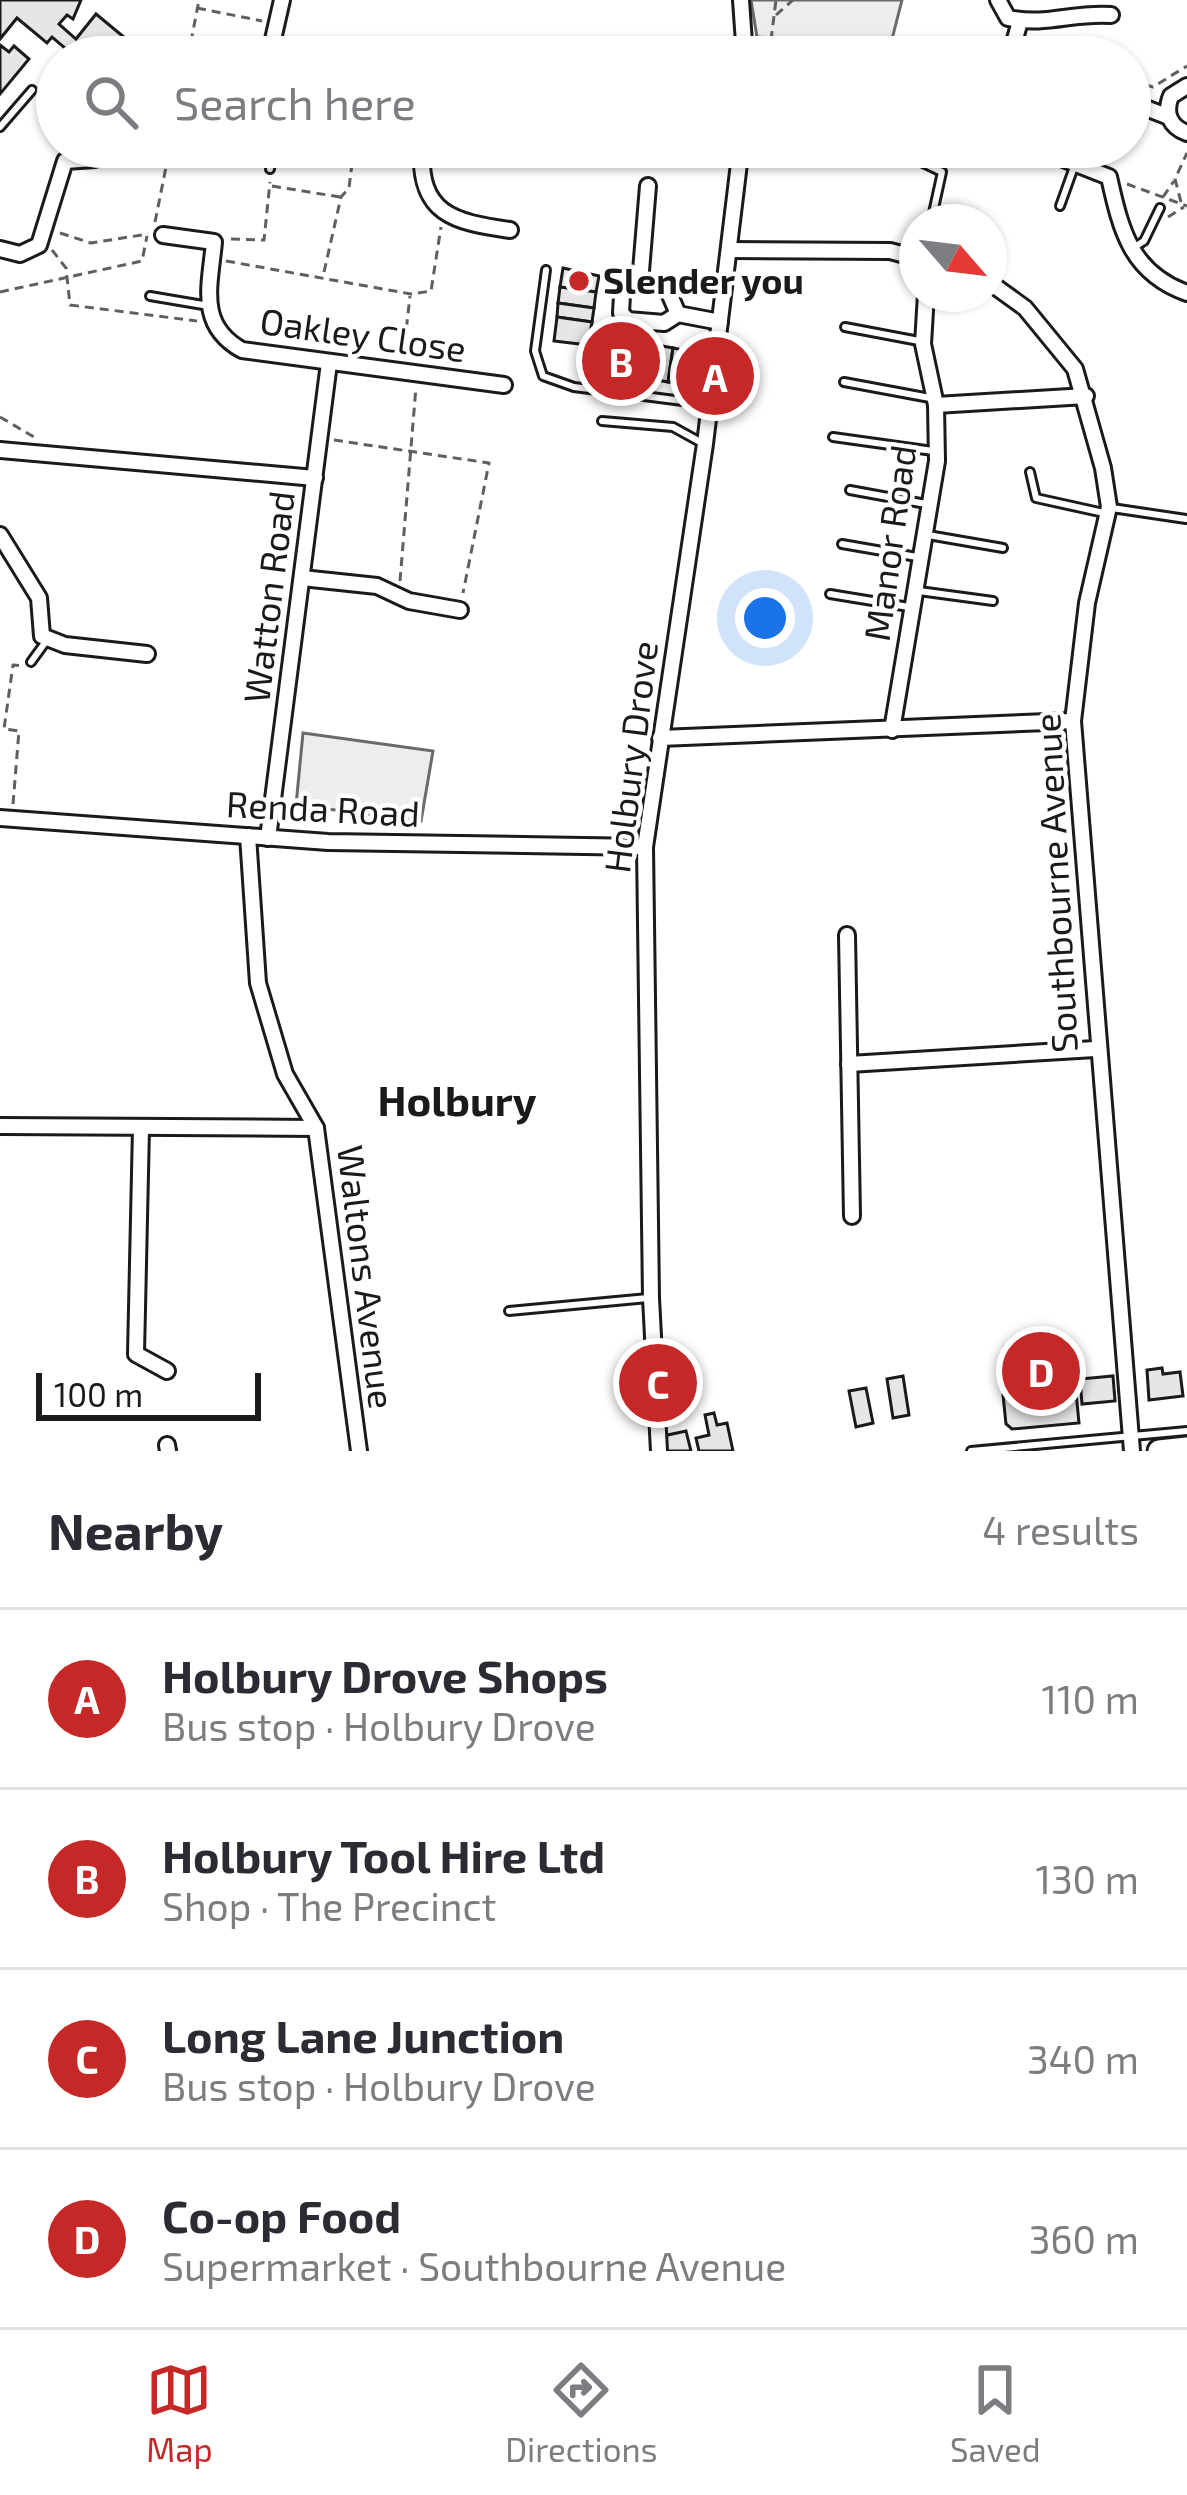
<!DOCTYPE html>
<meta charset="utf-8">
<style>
:root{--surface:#fff;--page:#f7f7f7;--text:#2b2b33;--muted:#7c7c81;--line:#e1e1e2;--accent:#c62828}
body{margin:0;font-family:"Exo 2",sans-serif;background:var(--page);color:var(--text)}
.compass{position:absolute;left:899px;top:204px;width:108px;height:108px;border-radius:50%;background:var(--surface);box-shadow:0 3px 9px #0004;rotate:118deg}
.scale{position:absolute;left:36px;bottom:30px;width:225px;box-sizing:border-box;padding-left:12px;border:6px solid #1a1a1a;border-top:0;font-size:33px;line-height:42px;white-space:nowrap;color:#1a1a1a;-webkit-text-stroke:9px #fff;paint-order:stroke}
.you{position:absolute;left:765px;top:618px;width:42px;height:42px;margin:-30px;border:9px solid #fff;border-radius:50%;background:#1a73e8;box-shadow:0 0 0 18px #1a73e833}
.badge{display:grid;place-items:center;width:78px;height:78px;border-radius:50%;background:var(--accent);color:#fff;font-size:39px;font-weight:700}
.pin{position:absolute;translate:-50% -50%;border:6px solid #fff;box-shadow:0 3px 12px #0006}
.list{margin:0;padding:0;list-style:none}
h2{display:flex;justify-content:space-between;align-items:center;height:156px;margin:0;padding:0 48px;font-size:51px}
h2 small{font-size:39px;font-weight:400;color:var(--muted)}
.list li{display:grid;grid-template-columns:78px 1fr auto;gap:36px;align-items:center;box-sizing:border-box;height:180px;padding:0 48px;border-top:3px solid var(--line)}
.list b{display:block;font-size:45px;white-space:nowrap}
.list p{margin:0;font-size:39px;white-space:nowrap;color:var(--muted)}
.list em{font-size:39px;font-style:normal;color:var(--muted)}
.icon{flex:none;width:66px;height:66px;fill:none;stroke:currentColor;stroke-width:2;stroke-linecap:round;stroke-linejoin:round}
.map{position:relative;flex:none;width:1187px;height:1451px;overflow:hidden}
.search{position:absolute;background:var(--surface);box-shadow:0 3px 9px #0004;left:36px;right:36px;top:36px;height:132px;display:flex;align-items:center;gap:30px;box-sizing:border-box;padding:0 42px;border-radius:66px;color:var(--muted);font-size:45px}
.sheet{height:876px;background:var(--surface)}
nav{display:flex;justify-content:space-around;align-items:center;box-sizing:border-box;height:168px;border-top:3px solid var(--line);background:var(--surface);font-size:33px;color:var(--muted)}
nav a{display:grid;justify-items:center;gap:6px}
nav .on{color:var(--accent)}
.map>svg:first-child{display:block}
.green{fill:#ededed;stroke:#6a6a6a;stroke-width:3}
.building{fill:#e6e6e6;stroke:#1a1a1a;stroke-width:3}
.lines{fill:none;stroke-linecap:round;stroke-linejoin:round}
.service-casing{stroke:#1a1a1a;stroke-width:12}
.minor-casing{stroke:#1a1a1a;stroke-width:20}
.primary-casing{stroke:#1a1a1a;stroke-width:27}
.path{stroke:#5f5f5f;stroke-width:3;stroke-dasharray:9 6;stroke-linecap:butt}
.service{stroke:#fff;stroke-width:6}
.minor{stroke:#fff;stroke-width:14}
.primary{stroke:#fff;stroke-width:21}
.poi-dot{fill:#c62828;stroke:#fff;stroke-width:4.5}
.labels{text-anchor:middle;stroke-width:9;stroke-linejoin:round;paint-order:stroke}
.poi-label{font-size:36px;font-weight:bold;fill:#1a1a1a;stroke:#fff;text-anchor:start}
.street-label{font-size:36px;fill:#1a1a1a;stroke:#fff}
.quarter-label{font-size:42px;font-weight:bold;fill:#1a1a1a;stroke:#fff}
</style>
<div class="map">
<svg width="1187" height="1451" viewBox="0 0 1187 1451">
<rect width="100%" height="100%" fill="#fff"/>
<!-- green -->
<g class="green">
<polygon points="751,0 902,0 890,47 757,37"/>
<polygon points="303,733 433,751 421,821 296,805"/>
</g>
<!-- building -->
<g class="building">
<polygon points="0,0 81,0 73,19 67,15 59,24 76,39 96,14 125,38 109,57 67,57 71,53 52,37 47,43 17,18 0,39"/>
<polygon points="0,45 9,52 14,46 29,59 0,94"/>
<polygon points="563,268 599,276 596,292 560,287"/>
<polygon points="560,287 596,292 594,308 558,303"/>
<polygon points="558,303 594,308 592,322 557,317"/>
<polygon points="557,317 592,322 588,345 554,341"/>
<polygon points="588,338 602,340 596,375 583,373"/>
<polygon points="602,340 613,342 608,377 596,375"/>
<polygon points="613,342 635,345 629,386 607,382"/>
<polygon points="635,345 652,347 647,388 629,386"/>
<polygon points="657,345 673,348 668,382 651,379"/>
<polygon points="673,348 688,351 683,384 668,382"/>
<polygon points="688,351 708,354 703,387 683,384"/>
<polygon points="1071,1341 1079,1423 1012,1429 1006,1424 1003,1395 1009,1394 1005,1347"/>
<polygon points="1162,1368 1163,1374 1180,1372 1183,1396 1149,1400 1147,1370"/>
<polygon points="903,1376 909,1415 893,1418 887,1379"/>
<polygon points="1113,1376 1115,1401 1082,1404 1080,1379"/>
<polygon points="866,1388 873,1423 856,1427 849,1391"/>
<polygon points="714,1413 717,1425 727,1423 733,1451 699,1451 696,1438 709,1435 705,1415"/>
<polygon points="686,1431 691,1451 667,1451 663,1436"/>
</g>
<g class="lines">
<defs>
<g id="service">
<polyline points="0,127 32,90"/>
<polyline points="917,160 942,172 931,222"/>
<polyline points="270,169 273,147"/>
<polyline points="1060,206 1074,167"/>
<polyline points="1133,248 1144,241 1160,208"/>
<polyline points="546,270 535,351 543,376 574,387 706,404"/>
<polyline points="150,296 209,306"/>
<polyline points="845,327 919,341"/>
<polyline points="844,382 930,398"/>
<polyline points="602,421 673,427 702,443"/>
<polyline points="833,437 933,451"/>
<polyline points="1030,472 1036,498 1104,513"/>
<polyline points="850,490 926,504"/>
<polyline points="1112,508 1186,519"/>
<polyline points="928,535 1003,548"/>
<polyline points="842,544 917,557"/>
<polyline points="919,591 993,601"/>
<polyline points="830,594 909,607"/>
<polyline points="31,662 47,640"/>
<polyline points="509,1311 648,1298"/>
<polyline points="971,1451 1187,1431"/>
</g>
<g id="minor">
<polyline points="741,0 745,57"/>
<path d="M998,0L1008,18C1047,26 1073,12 1111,15"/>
<polyline points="745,53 774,57"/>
<polyline points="269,57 282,0"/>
<polyline points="1010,57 1020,21"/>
<path d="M1187,86L1171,96C1164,113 1170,127 1187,133"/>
<polyline points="1130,102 1169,117"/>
<path d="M422,147C418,214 453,222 510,230"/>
<path d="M1033,147L1109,177C1121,231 1131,273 1187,293"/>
<path d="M163,235L214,242C210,286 197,325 242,350L504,385"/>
<polyline points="0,249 20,254 39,245 65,161 95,159"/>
<polyline points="729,250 890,251 917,258"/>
<polyline points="989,282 1025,308 1075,369 1103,468 1109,507 1087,603 1073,721 1132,1451"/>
<polyline points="640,283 648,186"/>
<polyline points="678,314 666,286 633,283 622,295 621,313 628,320 664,323 678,314 720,322"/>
<polyline points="936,405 1086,396"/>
<polyline points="0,450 315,478"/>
<polyline points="0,535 39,598 42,636 65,645 147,654"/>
<polyline points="302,578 377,586 409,601 460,610"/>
<polyline points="892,730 937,461 936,405 923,344 926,294"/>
<polyline points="660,738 1073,721"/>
<polyline points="0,818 328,842 645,847"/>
<polyline points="248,836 258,983 285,1074 316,1128 359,1451"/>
<polyline points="268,838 329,363"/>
<polyline points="847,935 852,1216"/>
<polyline points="849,1064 1095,1049"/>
<polyline points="0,1126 316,1128"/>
<polyline points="141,1128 136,1354 167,1371"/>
<polyline points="167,1445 168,1451"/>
<polyline points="659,1451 651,1298 645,847 705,444 741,147"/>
</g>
<polyline id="primary" points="1159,1451 1187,1448"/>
</defs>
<!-- service casing -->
<use href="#service" class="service-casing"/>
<!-- minor casing -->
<use href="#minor" class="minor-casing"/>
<!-- primary casing -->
<use href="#primary" class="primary-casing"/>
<!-- path -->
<g class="path">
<polyline points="197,8 262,21"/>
<polyline points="776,15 793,0"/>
<polyline points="771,40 776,0"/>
<polyline points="1027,47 1058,57"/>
<polyline points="188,57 199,0"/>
<polyline points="1130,81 1153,87 1187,66"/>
<polyline points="1127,184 1187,206"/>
<polyline points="272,186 340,197"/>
<polyline points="1163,197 1174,181"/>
<polyline points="1181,202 1175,179 1187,153"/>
<polyline points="1168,217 1184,207"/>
<polyline points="155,222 170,147"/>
<polyline points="60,233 91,243 148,234"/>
<polyline points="231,239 264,240 270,182"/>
<polyline points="52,250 66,268 70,305 197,321"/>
<polyline points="226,261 411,294 431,291 441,227"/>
<polyline points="324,272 341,197 349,188 354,147"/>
<polyline points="0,292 142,261 147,236"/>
<polyline points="403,358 410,296"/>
<polyline points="0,417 34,437"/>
<polyline points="334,440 489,463 463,593"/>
<polyline points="400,581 416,387"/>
<polyline points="13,804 19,731 4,729 13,665 24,666"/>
</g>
<!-- service -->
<use href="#service" class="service"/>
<!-- minor -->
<use href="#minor" class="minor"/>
<!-- primary -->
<use href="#primary" class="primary"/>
</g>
<!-- markers -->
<circle class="poi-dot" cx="579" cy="281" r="12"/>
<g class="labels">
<!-- poi labels -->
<g class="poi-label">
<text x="603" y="294">Slender you</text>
</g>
<!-- street labels -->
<g class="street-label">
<text transform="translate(363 335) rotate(8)" y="13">Oakley Close</text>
<text transform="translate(890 543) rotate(-82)" y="13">Manor Road</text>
<text transform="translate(269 597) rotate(-83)" y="13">Watton Road</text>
<text transform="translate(631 757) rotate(-83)" y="13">Holbury Drove</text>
<text transform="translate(323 809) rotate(3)" y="13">Renda Road</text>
<text transform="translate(1056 883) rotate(-93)" y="13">Southbourne Avenue</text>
<text transform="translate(366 1277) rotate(83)" y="13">Waltons Avenue</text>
</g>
<!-- quarter labels -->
<g class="quarter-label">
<text x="457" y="1116">Holbury</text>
</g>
</g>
</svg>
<svg class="compass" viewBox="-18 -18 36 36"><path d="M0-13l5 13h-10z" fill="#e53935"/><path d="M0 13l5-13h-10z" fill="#7c7c81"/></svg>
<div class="scale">100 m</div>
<div class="you"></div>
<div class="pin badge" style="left:715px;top:376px">A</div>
<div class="pin badge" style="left:621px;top:361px">B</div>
<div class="pin badge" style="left:658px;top:1383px">C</div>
<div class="pin badge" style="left:1041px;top:1371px">D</div>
<div class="search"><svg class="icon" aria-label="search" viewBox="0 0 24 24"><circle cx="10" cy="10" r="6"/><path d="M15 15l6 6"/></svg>Search here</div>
</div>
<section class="sheet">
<h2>Nearby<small>4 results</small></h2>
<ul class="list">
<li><span class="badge">A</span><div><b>Holbury Drove Shops</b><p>Bus stop · Holbury Drove</p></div><em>110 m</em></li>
<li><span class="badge">B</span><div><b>Holbury Tool Hire Ltd</b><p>Shop · The Precinct</p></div><em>130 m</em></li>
<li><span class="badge">C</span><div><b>Long Lane Junction</b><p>Bus stop · Holbury Drove</p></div><em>340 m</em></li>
<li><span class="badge">D</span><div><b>Co-op Food</b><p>Supermarket · Southbourne Avenue</p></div><em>360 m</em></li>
</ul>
</section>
<nav>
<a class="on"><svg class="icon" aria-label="map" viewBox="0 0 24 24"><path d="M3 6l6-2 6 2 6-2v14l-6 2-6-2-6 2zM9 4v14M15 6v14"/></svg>Map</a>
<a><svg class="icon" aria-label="directions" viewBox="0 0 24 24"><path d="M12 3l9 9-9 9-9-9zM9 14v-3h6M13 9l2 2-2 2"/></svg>Directions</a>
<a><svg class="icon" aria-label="saved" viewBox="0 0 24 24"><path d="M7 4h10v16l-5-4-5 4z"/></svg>Saved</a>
</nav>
